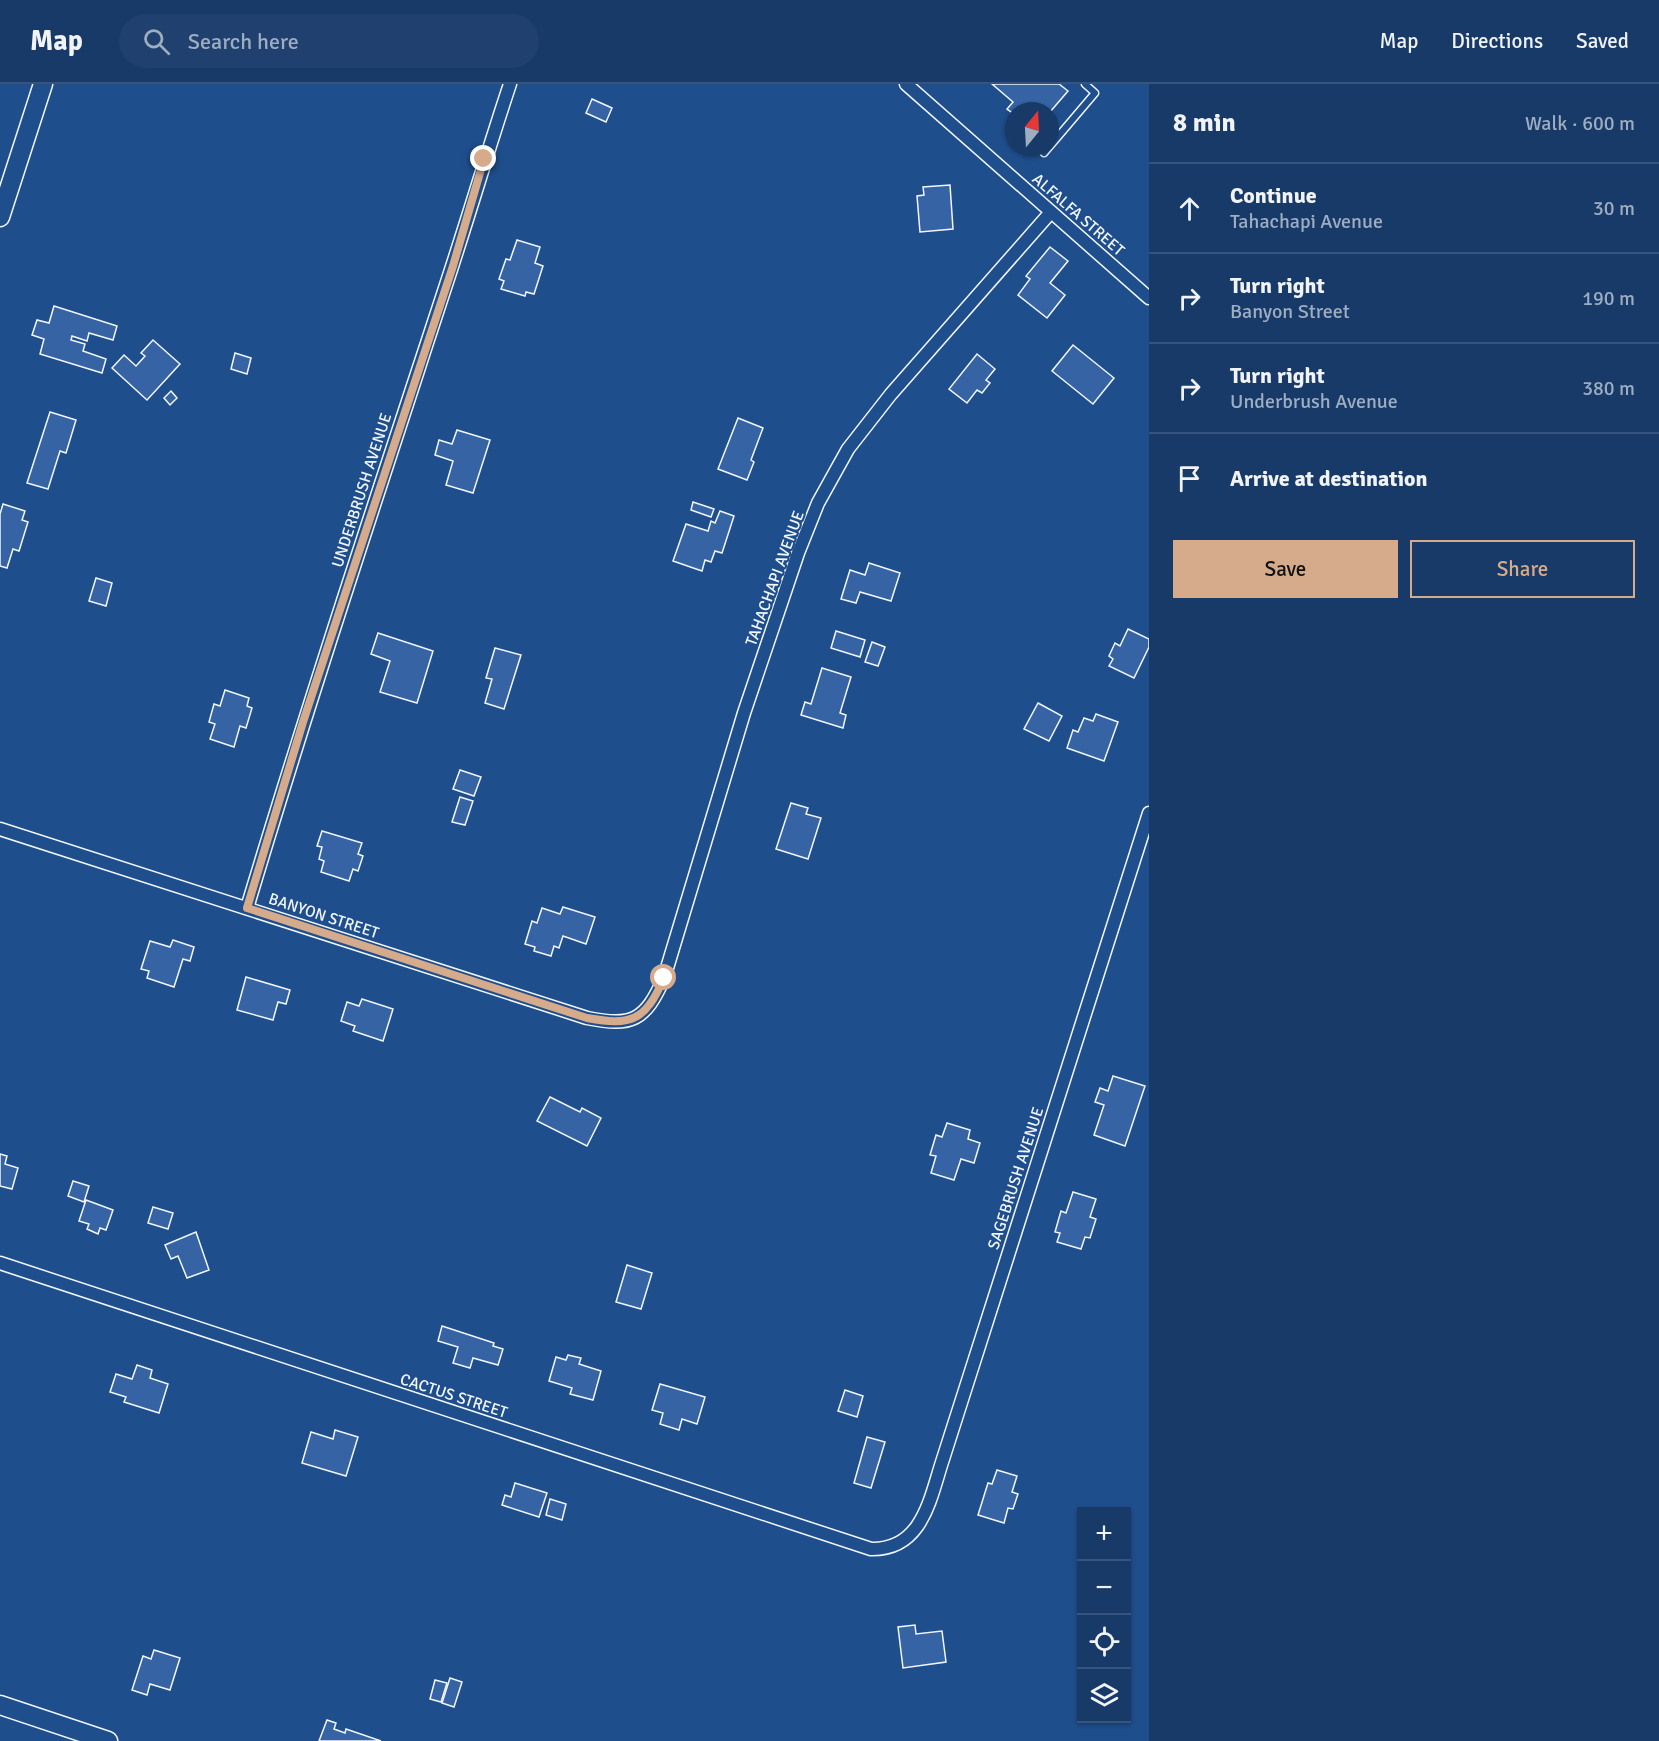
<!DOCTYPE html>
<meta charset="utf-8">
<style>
:root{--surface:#173a69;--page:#20416f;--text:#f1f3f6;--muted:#9eadc0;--line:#36547d;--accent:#d6ab8b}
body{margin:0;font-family:Signika,sans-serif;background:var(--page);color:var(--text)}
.controls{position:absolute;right:18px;bottom:18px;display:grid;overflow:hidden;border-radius:0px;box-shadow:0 2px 4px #0004}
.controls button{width:54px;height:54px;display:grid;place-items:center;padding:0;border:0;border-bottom:2px solid var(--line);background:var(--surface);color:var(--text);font:30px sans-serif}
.compass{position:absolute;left:1005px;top:18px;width:54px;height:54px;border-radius:50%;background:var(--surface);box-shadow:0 2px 4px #0004;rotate:18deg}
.stop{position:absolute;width:18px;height:18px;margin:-14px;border:4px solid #d6ab8b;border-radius:50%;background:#fff}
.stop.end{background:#d6ab8b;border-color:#fff;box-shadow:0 2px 6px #0008}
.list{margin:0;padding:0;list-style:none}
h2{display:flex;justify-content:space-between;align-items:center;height:78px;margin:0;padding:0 24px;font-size:26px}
h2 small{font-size:20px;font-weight:400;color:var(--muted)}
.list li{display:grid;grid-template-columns:39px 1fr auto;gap:18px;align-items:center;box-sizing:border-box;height:90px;padding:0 24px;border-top:2px solid var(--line)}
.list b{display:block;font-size:22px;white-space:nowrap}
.list p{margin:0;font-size:20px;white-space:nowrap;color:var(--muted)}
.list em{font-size:20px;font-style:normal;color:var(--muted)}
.actions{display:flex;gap:12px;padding:18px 24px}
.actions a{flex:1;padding:14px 0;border:2px solid var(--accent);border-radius:0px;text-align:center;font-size:21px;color:var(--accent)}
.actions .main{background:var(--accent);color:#111}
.icon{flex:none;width:33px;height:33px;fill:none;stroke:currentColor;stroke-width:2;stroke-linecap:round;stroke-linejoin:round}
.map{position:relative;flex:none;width:1149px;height:1657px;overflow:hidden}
header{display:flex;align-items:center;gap:36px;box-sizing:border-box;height:84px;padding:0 30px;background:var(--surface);border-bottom:2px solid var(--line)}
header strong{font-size:28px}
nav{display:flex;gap:33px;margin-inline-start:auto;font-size:21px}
.search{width:420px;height:54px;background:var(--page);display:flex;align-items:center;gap:15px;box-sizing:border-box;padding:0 21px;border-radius:33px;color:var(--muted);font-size:22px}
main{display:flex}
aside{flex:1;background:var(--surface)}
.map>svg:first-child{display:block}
.building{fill:#3563a3;stroke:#f2f6ff;stroke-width:1.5}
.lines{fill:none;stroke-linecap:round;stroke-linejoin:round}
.lane-casing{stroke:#f2f6ff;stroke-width:9}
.street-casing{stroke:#f2f6ff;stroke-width:15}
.secondary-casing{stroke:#f2f6ff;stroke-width:21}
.lane{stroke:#1f4e8c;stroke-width:6}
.street{stroke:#1f4e8c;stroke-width:12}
.secondary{stroke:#1f4e8c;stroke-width:18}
.route{stroke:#d6ab8b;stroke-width:8}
.labels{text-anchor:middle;stroke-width:4.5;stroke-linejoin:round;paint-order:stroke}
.street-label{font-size:16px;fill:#f2f6ff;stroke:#1f4e8c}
</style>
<header>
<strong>Map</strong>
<div class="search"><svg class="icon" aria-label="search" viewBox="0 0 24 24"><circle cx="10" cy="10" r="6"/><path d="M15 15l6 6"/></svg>Search here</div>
<nav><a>Map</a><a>Directions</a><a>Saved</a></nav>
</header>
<main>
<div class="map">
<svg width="1149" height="1657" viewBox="0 0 1149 1657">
<rect width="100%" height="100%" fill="#1f4e8c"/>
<!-- building -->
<g class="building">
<polygon points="992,0 1059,0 1068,7 1050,28 1014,27 1014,30 1007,25 1013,18"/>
<polygon points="592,15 612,24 606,38 586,29"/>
<polygon points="950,101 953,145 920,148 917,112 924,111 923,103"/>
<polygon points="517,156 540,163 535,179 543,182 534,210 526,208 525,212 501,205 504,197 499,195 506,175 510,176"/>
<polygon points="1050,163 1068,177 1050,199 1065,211 1047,234 1018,211 1030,195 1026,192"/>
<polygon points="54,222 117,242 113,256 89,249 87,257 72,252 71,256 85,260 83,267 106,275 102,289 40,270 44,255 32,251 37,236 49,239"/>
<polygon points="153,256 180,280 147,316 112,284 124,271 136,282 145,272 141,269"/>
<polygon points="1073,261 1114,294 1093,320 1052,287"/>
<polygon points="235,269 251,274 247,290 231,285"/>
<polygon points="977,270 995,285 986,296 990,299 982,309 977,306 967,319 949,305"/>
<polygon points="171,307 177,314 170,321 164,314"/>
<polygon points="50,328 76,336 66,369 60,367 48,405 27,399"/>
<polygon points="738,334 763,344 751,376 754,378 747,396 718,385"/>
<polygon points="457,346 490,356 473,409 446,401 453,377 435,371 439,356 452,360"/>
<polygon points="693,418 714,425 711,433 691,426"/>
<polygon points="3,420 25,427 22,436 28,438 19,467 13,465 7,484 0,482 0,430"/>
<polygon points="720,427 734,432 722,469 715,467 711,478 705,476 702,487 673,477 686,440 708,447 711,437 715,439"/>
<polygon points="869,479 900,489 891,517 860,508 856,519 841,515 850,486 865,491"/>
<polygon points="96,494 112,499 106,522 89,517"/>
<polygon points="1128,545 1149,555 1149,563 1134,594 1109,582 1113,575 1109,572 1115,559 1120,562"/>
<polygon points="836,547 865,556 860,573 831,564"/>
<polygon points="378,549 433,567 417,619 380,608 390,577 371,570"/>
<polygon points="872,558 885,563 878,582 865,578"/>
<polygon points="495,564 521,571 504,625 485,619 492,595 486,594"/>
<polygon points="822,584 851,593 840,629 846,631 843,644 801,631 805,618 811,620"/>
<polygon points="225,606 249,614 247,622 252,624 246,644 240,642 234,663 210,655 215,640 209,638 214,620 220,622"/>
<polygon points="1038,619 1062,632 1049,657 1024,645"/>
<polygon points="1096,630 1118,638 1104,677 1067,664 1073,646 1078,648 1084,634 1093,637"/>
<polygon points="460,686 481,693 474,712 453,705"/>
<polygon points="460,713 473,717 465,741 452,738"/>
<polygon points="791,719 808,724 806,730 821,734 808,775 776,765"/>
<polygon points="322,747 362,759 358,770 363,772 358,787 353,785 349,797 321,788 324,777 319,775 322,763 317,762"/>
<polygon points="563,823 595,833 586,860 563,852 559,864 554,862 551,872 534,867 535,863 525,860 532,837 537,839 542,824 560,830"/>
<polygon points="173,856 194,863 190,877 183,875 174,903 147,894 149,887 141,885 150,857 170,863"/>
<polygon points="246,893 290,906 286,920 278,918 273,936 237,926"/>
<polygon points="362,915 393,925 383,957 353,947 355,942 341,937 347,918 359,922"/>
<polygon points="1113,992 1145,1002 1125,1062 1094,1051 1104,1021 1095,1018 1100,1004 1108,1007"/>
<polygon points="550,1013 580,1028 582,1024 601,1034 587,1062 537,1037"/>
<polygon points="947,1039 970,1046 968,1055 980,1059 974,1079 961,1075 954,1096 931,1089 936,1072 930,1071 936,1051 942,1053"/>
<polygon points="0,1070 7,1072 5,1080 18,1084 12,1105 0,1102"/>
<polygon points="73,1097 89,1102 84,1118 68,1112"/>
<polygon points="1073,1108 1096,1115 1090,1133 1096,1135 1090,1154 1085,1153 1081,1165 1057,1158 1060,1149 1055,1148 1061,1127 1066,1129"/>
<polygon points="86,1116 113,1126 106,1146 100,1144 98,1150 87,1145 89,1140 79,1137"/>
<polygon points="153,1123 173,1129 168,1145 148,1139"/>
<polygon points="196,1148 209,1186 187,1194 178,1172 171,1175 165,1161"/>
<polygon points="627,1181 652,1189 641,1225 616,1218"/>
<polygon points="442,1242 494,1259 493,1262 503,1265 498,1281 473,1274 470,1284 453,1279 458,1263 438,1257"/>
<polygon points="568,1271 581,1274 579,1280 601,1287 593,1316 570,1310 572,1304 549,1297 556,1273 566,1276"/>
<polygon points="137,1281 152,1286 150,1294 168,1300 159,1329 124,1318 126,1313 110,1308 116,1290 132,1295"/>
<polygon points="660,1300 705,1313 697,1340 682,1335 679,1346 660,1340 663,1329 652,1326"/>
<polygon points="845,1306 863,1312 857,1333 838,1327"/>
<polygon points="335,1346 358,1353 346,1392 302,1379 311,1348 333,1355"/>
<polygon points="867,1353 885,1358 871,1404 854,1399"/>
<polygon points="997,1386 1017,1392 1012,1408 1018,1410 1013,1425 1008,1424 1004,1439 978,1431 988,1399 992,1400"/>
<polygon points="515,1399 547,1409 539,1433 502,1421 505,1411 511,1413"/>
<polygon points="550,1415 566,1420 562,1436 546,1431"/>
<polygon points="915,1541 916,1550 942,1547 946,1578 903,1584 898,1543"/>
<polygon points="154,1566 180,1574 170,1606 150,1600 147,1611 132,1606 143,1572 151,1575"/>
<polygon points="450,1594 462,1598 454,1623 442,1619"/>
<polygon points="435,1596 447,1599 441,1618 430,1615"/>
<polygon points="327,1636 336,1639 334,1645 345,1649 346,1645 381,1657 319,1657"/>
</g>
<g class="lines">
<defs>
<g id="lane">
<polyline points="1050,62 1095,9 1085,0"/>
<polyline points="1044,69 1049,63"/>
</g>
<g id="street">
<polyline points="906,0 1149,214"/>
<path d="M0,745L587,934C632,943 645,937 664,894L744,629L798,469L818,419L848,365L891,310L1051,128"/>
<path d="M247,824C309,617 377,412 444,207C467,138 487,69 510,0"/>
<path d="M0,1179L871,1465C923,1466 930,1414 943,1375L1149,729"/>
</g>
<g id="secondary">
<polyline points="0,133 43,0"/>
<polyline points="0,1621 108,1657"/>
</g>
</defs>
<!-- lane casing -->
<use href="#lane" class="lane-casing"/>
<!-- street casing -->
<use href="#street" class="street-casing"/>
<!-- secondary casing -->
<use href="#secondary" class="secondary-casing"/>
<!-- lane -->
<use href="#lane" class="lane"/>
<!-- street -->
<use href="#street" class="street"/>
<!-- secondary -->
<use href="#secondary" class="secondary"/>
</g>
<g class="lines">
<!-- route -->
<path class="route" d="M484,75L453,182L303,638L247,824L587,934C632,942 645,937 664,894"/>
</g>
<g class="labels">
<!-- street labels -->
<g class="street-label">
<text transform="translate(1079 130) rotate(41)" y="6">ALFALFA STREET</text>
<text transform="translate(361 406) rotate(-72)" y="6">UNDERBRUSH AVENUE</text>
<text transform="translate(774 494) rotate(-70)" y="6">TAHACHAPI AVENUE</text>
<text transform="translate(324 831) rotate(18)" y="6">BANYON STREET</text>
<text transform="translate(1015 1094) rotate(-72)" y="6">SAGEBRUSH AVENUE</text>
<text transform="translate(454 1311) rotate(18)" y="6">CACTUS STREET</text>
</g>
</g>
</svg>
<div class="controls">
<button>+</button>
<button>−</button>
<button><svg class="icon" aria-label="locate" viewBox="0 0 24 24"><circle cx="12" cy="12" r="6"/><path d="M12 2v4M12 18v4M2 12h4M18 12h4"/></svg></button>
<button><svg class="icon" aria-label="layers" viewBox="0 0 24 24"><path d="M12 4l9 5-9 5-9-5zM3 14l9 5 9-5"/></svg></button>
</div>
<svg class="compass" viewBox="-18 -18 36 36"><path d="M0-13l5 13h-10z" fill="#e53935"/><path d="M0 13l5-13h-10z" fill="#9eadc0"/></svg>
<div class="stop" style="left:664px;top:894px"></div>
<div class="stop end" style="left:484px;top:75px"></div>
</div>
<aside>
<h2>8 min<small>Walk · 600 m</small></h2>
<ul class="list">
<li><svg class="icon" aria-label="ahead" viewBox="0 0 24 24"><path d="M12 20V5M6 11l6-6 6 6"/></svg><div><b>Continue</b><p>Tahachapi Avenue</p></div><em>30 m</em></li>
<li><svg class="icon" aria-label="right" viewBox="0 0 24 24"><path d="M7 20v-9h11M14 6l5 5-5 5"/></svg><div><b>Turn right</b><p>Banyon Street</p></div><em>190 m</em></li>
<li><svg class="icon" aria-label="right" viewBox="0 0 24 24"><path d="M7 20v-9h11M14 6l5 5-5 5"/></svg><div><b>Turn right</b><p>Underbrush Avenue</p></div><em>380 m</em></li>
<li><svg class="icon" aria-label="arrive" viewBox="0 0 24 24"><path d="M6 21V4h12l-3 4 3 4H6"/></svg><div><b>Arrive at destination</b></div></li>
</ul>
<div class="actions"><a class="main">Save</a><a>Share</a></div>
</aside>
</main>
